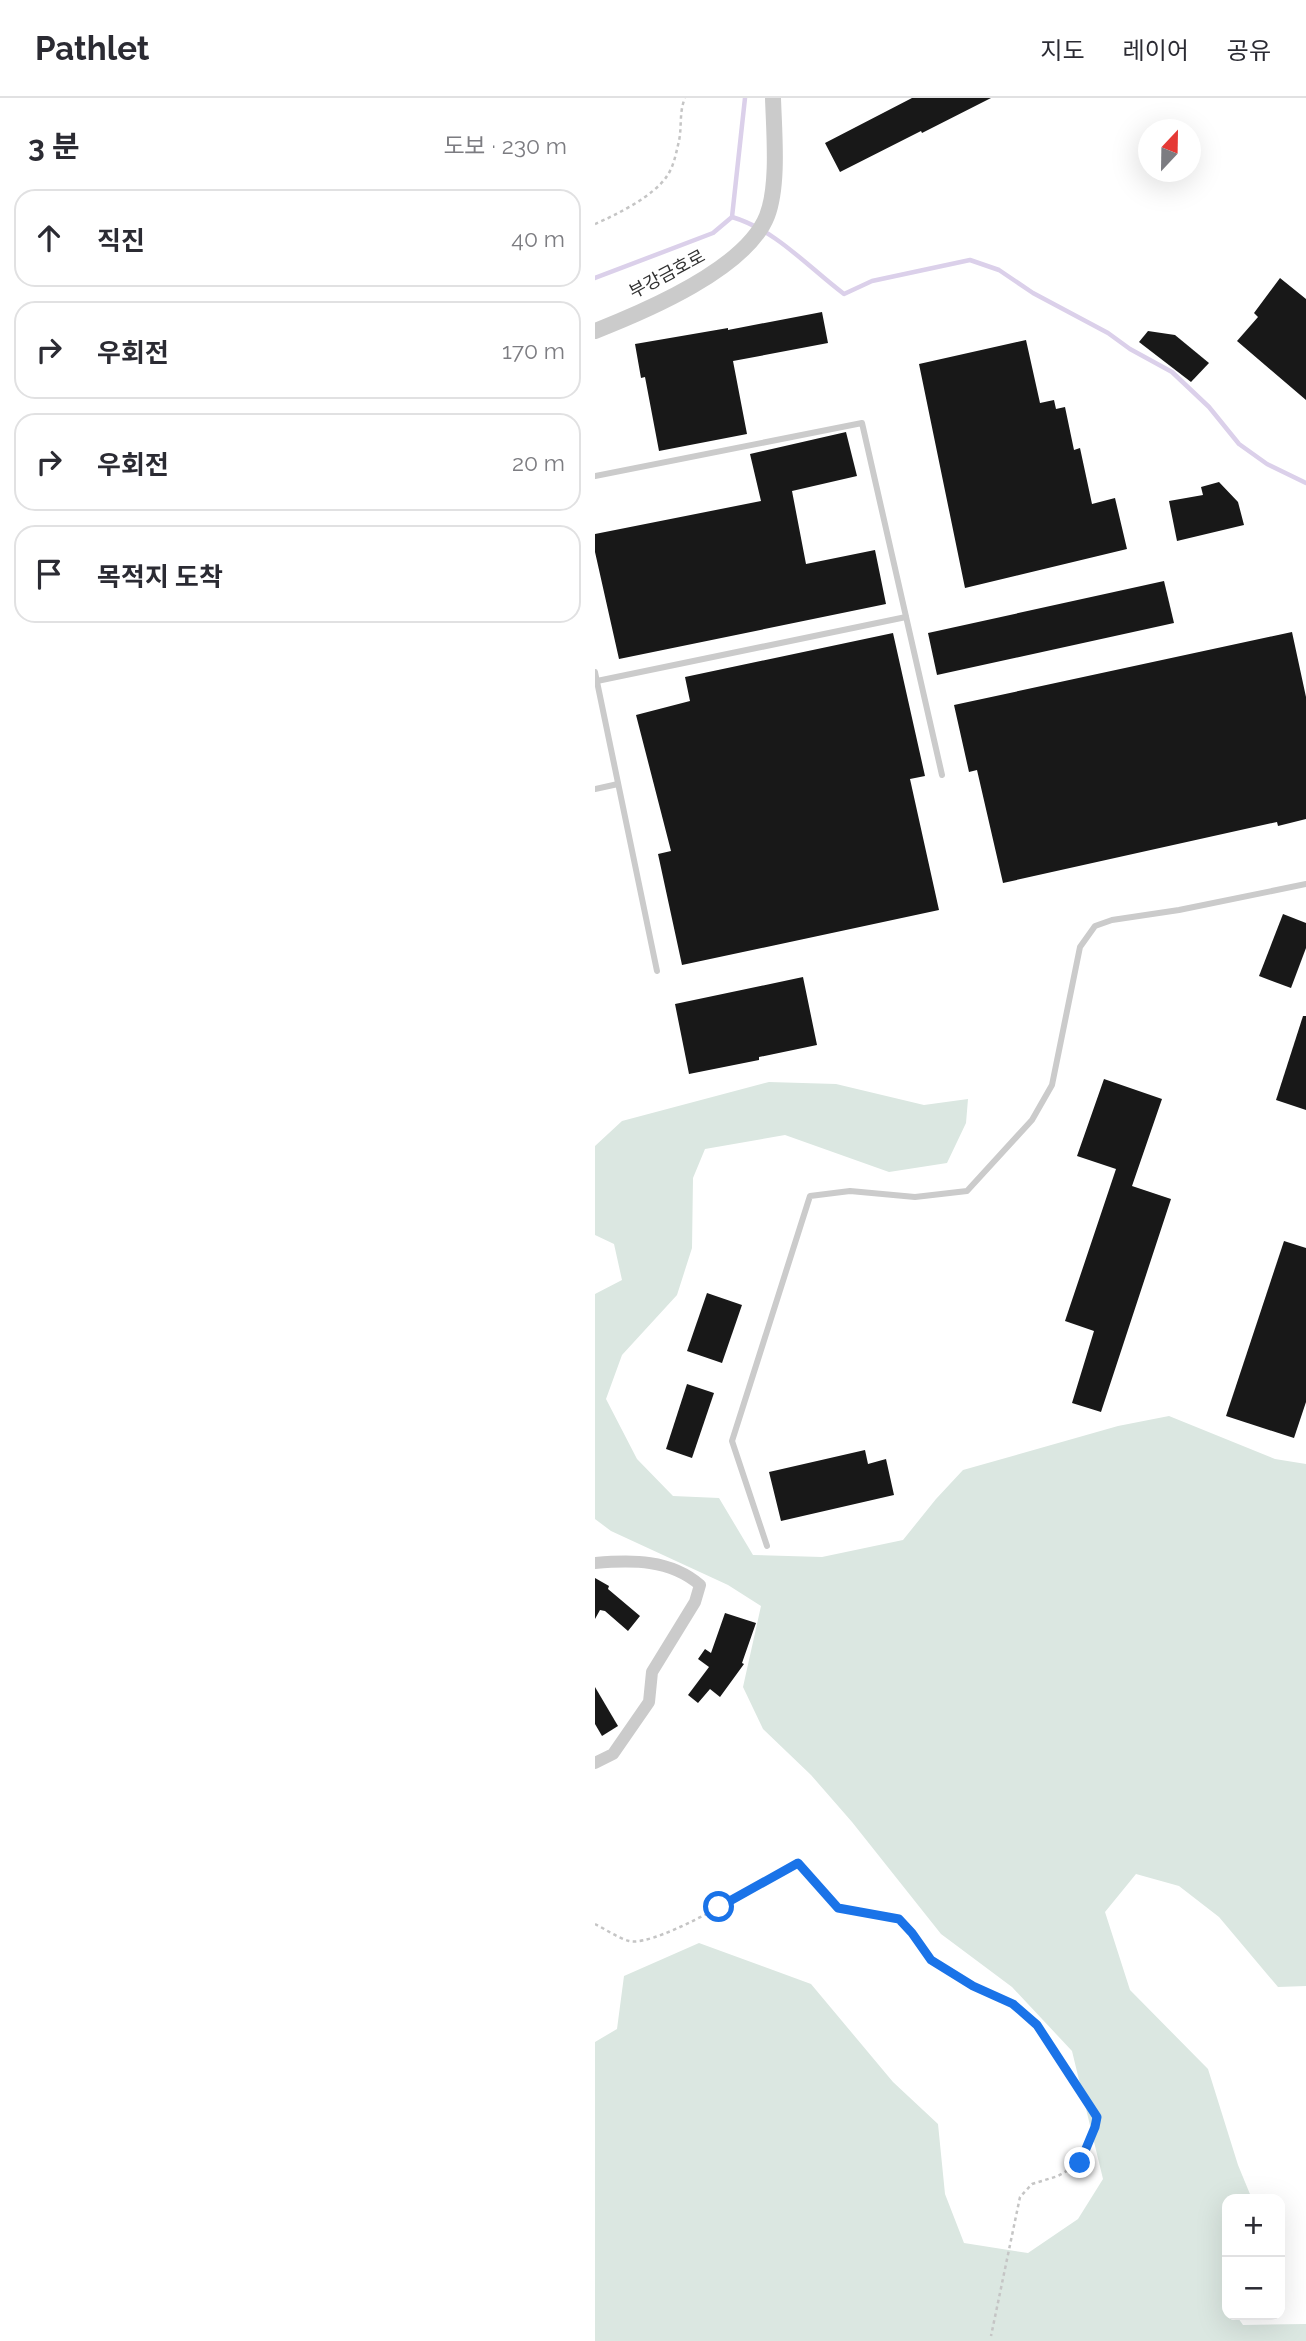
<!DOCTYPE html>
<html lang="ko">
<meta charset="utf-8">
<style>
:root{--surface:#fff;--page:#f2f2f3;--text:#2b2b33;--muted:#7c7c81;--line:#e1e1e2}
body{margin:0;font-family:Raleway,"Noto Sans KR",sans-serif;background:var(--page);color:var(--text)}
.controls{position:absolute;right:21px;bottom:21px;display:grid;overflow:hidden;border-radius:14px;box-shadow:0 7px 28px #0002}
.controls button{width:63px;height:63px;display:grid;place-items:center;padding:0;border:0;border-bottom:2px solid var(--line);background:var(--surface);color:var(--text);font:35px sans-serif}
.compass{position:absolute;left:543px;top:21px;width:63px;height:63px;border-radius:50%;background:var(--surface);box-shadow:0 7px 28px #0002;rotate:22deg}
.stop{position:absolute;width:21px;height:21px;margin:-16px;border:5px solid #1a73e8;border-radius:50%;background:#fff}
.stop.end{background:#1a73e8;border-color:#fff;box-shadow:0 2px 7px #0008}
.list{margin:0;padding:0;list-style:none}
h2{display:flex;justify-content:space-between;align-items:center;height:91px;margin:0;padding:0 28px;font-size:30px}
h2 small{font-size:23px;font-weight:400;color:var(--muted)}
.list li{display:grid;grid-template-columns:46px 1fr auto;gap:21px;align-items:center;box-sizing:border-box;height:98px;margin:0 14px 14px;padding:0 14px;border:2px solid var(--line);border-radius:21px}
.list b{display:block;font-size:26px;white-space:nowrap}
.list em{font-size:23px;font-style:normal;color:var(--muted)}
.icon{flex:none;width:38px;height:38px;fill:none;stroke:currentColor;stroke-width:2;stroke-linecap:round;stroke-linejoin:round}
.map{position:relative;flex:none;width:711px;height:2243px;overflow:hidden}
header{display:flex;align-items:center;gap:42px;box-sizing:border-box;height:98px;padding:0 35px;background:var(--surface);border-bottom:2px solid var(--line)}
header strong{font-size:33px}
nav{display:flex;gap:38px;margin-inline-start:auto;font-size:24px}
main{display:flex}
aside{flex:1;background:var(--surface)}
.map>svg:first-child{display:block}
.green{fill:#dbe7e1}
.lines{fill:none;stroke-linecap:round;stroke-linejoin:round}
.stream{stroke:#dbd0ea;stroke-width:4.5}
.building{fill:#181818}
.path{stroke:#c5c5c5;stroke-width:2.5;stroke-dasharray:3.5 3.5;stroke-linecap:butt}
.service{stroke:#cbcbcb;stroke-width:6}
.minor{stroke:#cbcbcb;stroke-width:12}
.tertiary{stroke:#cbcbcb;stroke-width:16}
.route{stroke:#1a73e8;stroke-width:9}
.labels{text-anchor:middle;stroke-width:7;stroke-linejoin:round;paint-order:stroke}
.street-label{font-size:18px;fill:#313131;stroke:#fff}
</style>
<header>
<strong>Pathlet</strong>
<nav><a>지도</a><a>레이어</a><a>공유</a></nav>
</header>
<main>
<aside>
<h2>3 분<small>도보 · 230 m</small></h2>
<ul class="list">
<li><svg class="icon" aria-label="ahead" viewBox="0 0 24 24"><path d="M12 20V5M6 11l6-6 6 6"/></svg><div><b>직진</b></div><em>40 m</em></li>
<li><svg class="icon" aria-label="right" viewBox="0 0 24 24"><path d="M7 20v-9h11M14 6l5 5-5 5"/></svg><div><b>우회전</b></div><em>170 m</em></li>
<li><svg class="icon" aria-label="right" viewBox="0 0 24 24"><path d="M7 20v-9h11M14 6l5 5-5 5"/></svg><div><b>우회전</b></div><em>20 m</em></li>
<li><svg class="icon" aria-label="arrive" viewBox="0 0 24 24"><path d="M6 21V4h12l-3 4 3 4H6"/></svg><div><b>목적지 도착</b></div></li>
</ul>
</aside>
<div class="map">
<svg width="711" height="2243" viewBox="0 0 711 2243">
<rect width="100%" height="100%" fill="#fff"/>
<!-- green -->
<polygon class="green" points="174,984 241,986 329,1007 373,1001 371,1025 352,1065 294,1074 190,1037 110,1051 98,1080 97,1150 82,1197 27,1257 11,1301 42,1361 78,1398 124,1400 158,1457 227,1459 308,1442 341,1401 368,1372 523,1328 574,1318 680,1361 711,1366 711,1888 683,1889 624,1819 584,1788 541,1776 510,1814 535,1892 613,1971 643,2067 657,2101 632,2101 632,2175 628,2194 632,2201 632,2217 641,2217 648,2227 711,2226 711,2243 0,2243 0,1944 22,1931 29,1878 104,1845 216,1886 298,1984 343,2026 350,2096 369,2145 433,2155 483,2121 508,2081 477,1953 417,1889 346,1836 257,1724 216,1677 168,1631 148,1589 166,1508 133,1487 16,1433 0,1421 0,1196 27,1182 19,1146 0,1137 0,1048 27,1023"/>
<g class="lines">
<!-- stream -->
<g class="stream">
<path d="M137,119C181,132 213,169 249,196L277,183L375,162L404,172L438,195L513,235L535,251L577,274L614,309L644,346L672,366L711,385"/>
<polyline points="0,180 118,135 137,119 150,0"/>
</g>
</g>
<!-- building -->
<g class="building">
<polygon points="317,0 396,0 327,35 326,33 245,74 230,45"/>
<polygon points="685,180 711,201 711,302 642,243 663,219 659,215"/>
<polygon points="227,214 233,245 138,263 152,336 64,353 50,279 46,280 40,246 133,230 133,232"/>
<polygon points="553,233 580,237 614,265 596,284 544,244"/>
<polygon points="431,242 445,305 459,302 461,311 470,309 479,352 485,350 497,406 520,400 532,451 370,490 324,266"/>
<polygon points="251,334 262,378 197,393 211,466 280,452 291,506 24,561 0,454 0,436 166,403 155,356"/>
<polygon points="624,384 643,404 649,427 582,443 574,403 608,397 606,389"/>
<polygon points="569,483 579,525 342,577 333,535"/>
<polygon points="697,534 711,599 711,721 683,728 682,724 408,785 382,672 374,674 359,607"/>
<polygon points="298,535 330,678 315,681 344,812 87,867 63,756 76,753 41,617 95,603 90,579"/>
<polygon points="688,816 711,825 711,850 696,890 664,878"/>
<polygon points="208,879 222,947 164,959 164,962 94,976 80,906"/>
<polygon points="708,918 711,918 711,1012 681,1002"/>
<polygon points="509,981 567,1001 537,1088 576,1101 506,1314 477,1305 499,1233 470,1223 521,1071 482,1058"/>
<polygon points="689,1143 711,1150 711,1304 699,1340 631,1318"/>
<polygon points="112,1195 147,1207 127,1265 92,1253"/>
<polygon points="92,1286 119,1295 97,1360 71,1351"/>
<polygon points="270,1352 273,1366 291,1361 299,1397 186,1423 174,1374"/>
<polygon points="0,1480 14,1488 13,1491 45,1518 33,1533 10,1513 5,1512 0,1521"/>
<polygon points="130,1515 161,1525 147,1565 149,1566 125,1599 115,1591 103,1605 93,1597 114,1569 103,1561 110,1551 116,1555"/>
<polygon points="0,1589 23,1628 7,1638 0,1626"/>
</g>
<g class="lines">
<!-- path -->
<g class="path">
<path d="M0,126C21,117 59,98 72,78C79,68 81,55 84,43C87,28 84,14 90,0"/>
<path d="M0,1826C10,1831 23,1840 34,1843C63,1850 173,1781 203,1764L243,1810L304,1821L317,1835L336,1862L378,1888L418,1906L442,1927L502,2019L500,2029L485,2065L463,2078L437,2086L425,2099L396,2238"/>
</g>
<!-- service -->
<g class="service">
<polyline points="0,378 267,325 347,677"/>
<polyline points="0,574 62,873"/>
<polyline points="2,583 311,519"/>
<polyline points="0,691 23,686"/>
<polyline points="172,1448 137,1343 215,1098 255,1093 320,1099 372,1093 437,1022 457,987 485,849 500,828 517,822 584,812 711,786"/>
</g>
<!-- minor -->
<path class="minor" d="M0,1465C37,1462 75,1461 105,1487L100,1504L57,1574L54,1604L18,1656L0,1665"/>
<!-- tertiary -->
<path class="tertiary" d="M0,233C51,213 151,171 172,118C184,87 179,34 178,0"/>
</g>
<g class="lines">
<!-- route -->
<polyline class="route" points="124,1809 203,1765 243,1810 304,1821 317,1835 336,1862 378,1888 418,1906 442,1927 502,2019 500,2029 485,2065"/>
</g>
<g class="labels">
<!-- street labels -->
<g class="street-label">
<text transform="translate(72 176) rotate(-28)" y="6">부강금호로</text>
</g>
</g>
</svg>
<div class="controls">
<button>+</button>
<button>−</button>
</div>
<svg class="compass" viewBox="-18 -18 36 36"><path d="M0-13l5 13h-10z" fill="#e53935"/><path d="M0 13l5-13h-10z" fill="#7c7c81"/></svg>
<div class="stop" style="left:124px;top:1809px"></div>
<div class="stop end" style="left:485px;top:2065px"></div>
</div>
</main>
